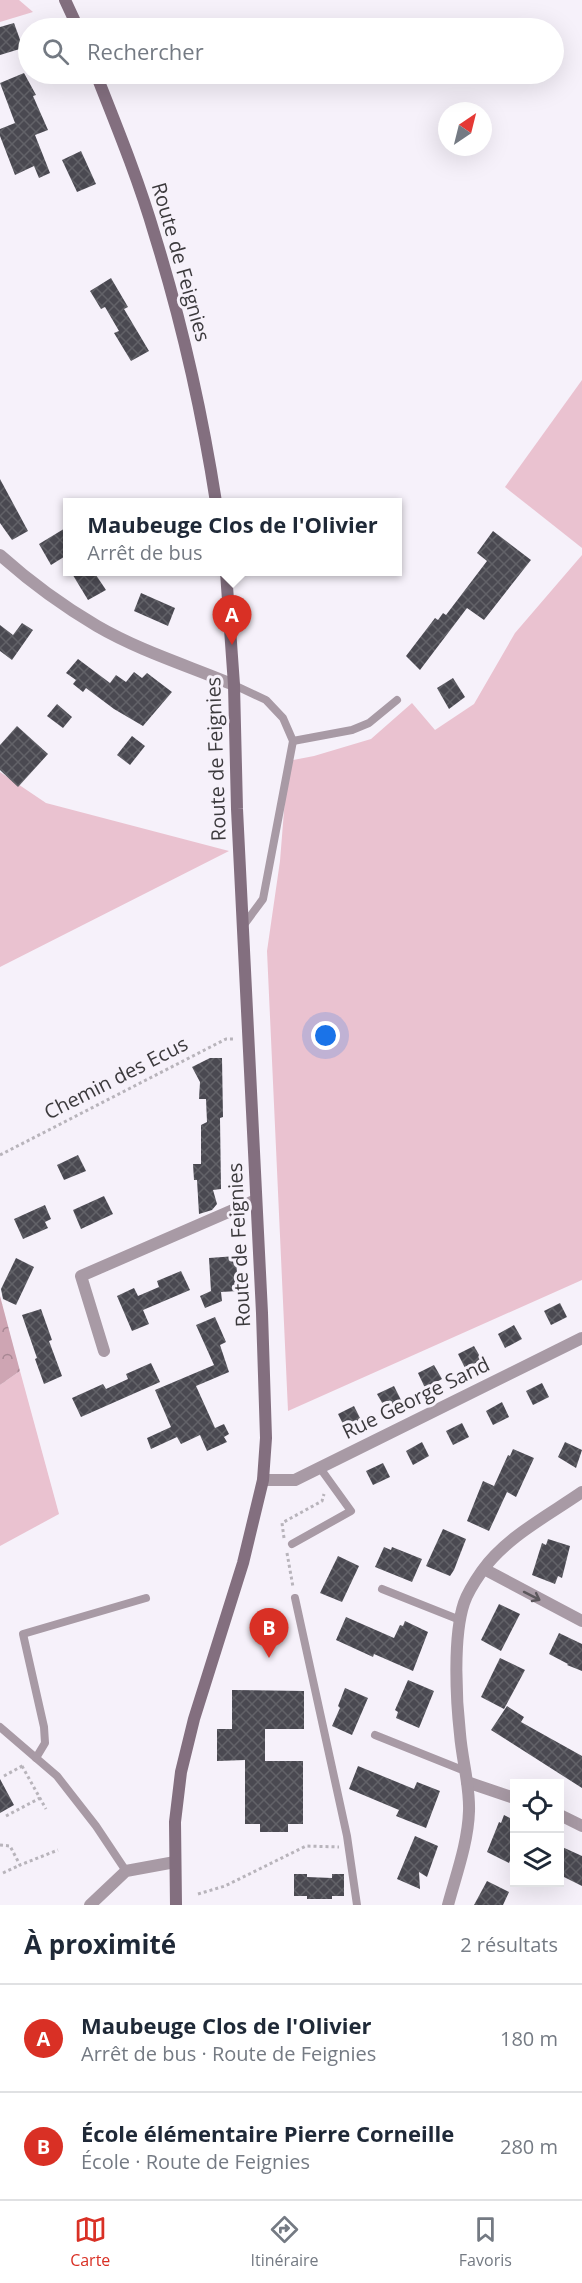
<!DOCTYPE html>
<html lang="fr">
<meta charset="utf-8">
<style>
:root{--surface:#fff;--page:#f2f2f3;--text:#1f2937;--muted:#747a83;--line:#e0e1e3;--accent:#d93025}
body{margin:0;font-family:"Open Sans",sans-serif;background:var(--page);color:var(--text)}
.controls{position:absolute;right:18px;bottom:18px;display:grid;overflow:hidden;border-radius:0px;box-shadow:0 6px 24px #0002}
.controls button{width:54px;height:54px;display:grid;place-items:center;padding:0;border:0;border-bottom:2px solid var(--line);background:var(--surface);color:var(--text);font:30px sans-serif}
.compass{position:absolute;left:438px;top:102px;width:54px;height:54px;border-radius:50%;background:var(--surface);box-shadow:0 6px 24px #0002;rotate:35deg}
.you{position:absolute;left:326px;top:1036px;width:21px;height:21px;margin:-15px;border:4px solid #fff;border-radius:50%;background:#1a73e8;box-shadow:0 0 0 9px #1a73e833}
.badge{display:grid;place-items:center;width:39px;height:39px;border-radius:50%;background:var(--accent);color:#fff;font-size:20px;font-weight:700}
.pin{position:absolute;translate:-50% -50px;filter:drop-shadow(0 2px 3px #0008)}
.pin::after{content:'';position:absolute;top:32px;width:21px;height:18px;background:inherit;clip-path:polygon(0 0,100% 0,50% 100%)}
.popup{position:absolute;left:63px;top:498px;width:339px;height:78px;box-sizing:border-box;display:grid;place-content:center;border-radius:0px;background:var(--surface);filter:drop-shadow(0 2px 4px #0005);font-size:20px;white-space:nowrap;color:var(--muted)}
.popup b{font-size:22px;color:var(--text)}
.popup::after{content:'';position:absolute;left:50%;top:100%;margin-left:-12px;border:12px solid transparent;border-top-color:var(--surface)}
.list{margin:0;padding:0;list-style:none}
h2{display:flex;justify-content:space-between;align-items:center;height:78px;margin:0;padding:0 24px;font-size:26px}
h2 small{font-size:20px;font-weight:400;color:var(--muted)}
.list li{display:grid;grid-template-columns:39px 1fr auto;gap:18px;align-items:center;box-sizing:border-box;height:108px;padding:0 24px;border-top:2px solid var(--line)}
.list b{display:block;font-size:22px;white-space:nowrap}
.list p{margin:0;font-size:20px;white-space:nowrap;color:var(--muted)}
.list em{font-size:20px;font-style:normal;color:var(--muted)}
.icon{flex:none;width:33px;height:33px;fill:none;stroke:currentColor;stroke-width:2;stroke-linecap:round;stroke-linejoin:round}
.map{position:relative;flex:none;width:582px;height:1905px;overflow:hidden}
.search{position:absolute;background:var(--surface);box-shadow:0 6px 24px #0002;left:18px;right:18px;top:18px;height:66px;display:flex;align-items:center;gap:15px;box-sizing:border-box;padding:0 21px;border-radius:33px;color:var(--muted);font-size:22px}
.sheet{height:294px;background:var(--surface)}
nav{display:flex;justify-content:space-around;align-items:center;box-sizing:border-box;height:84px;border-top:2px solid var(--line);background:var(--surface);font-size:16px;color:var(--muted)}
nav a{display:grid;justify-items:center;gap:3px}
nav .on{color:var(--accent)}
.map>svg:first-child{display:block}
.grass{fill:#eac2d0}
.forest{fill:url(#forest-crowns)}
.building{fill:url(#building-cross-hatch)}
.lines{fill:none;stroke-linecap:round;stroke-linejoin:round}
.path{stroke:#b8b4bb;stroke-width:3;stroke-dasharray:3 3;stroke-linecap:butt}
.lane{stroke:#a89aa5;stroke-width:8}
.street{stroke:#a89aa5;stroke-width:12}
.secondary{stroke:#836f7f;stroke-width:12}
.oneway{stroke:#5c575c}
.labels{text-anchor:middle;stroke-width:6;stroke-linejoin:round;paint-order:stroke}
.street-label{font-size:20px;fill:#3c3a3d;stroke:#f6f1fa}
</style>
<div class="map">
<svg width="582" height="1905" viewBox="0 0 582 1905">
<defs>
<pattern id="forest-crowns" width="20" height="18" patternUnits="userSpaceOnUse" patternTransform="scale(1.5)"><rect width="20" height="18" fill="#cea5b3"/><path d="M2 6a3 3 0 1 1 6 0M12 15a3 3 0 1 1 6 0" fill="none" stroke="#a88793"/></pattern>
<pattern id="building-cross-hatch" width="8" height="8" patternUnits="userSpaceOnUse" patternTransform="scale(1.5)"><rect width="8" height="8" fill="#4a4951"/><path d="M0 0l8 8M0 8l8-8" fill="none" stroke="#626268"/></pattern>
</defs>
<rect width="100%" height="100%" fill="#f6f1fa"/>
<!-- grass -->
<g class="grass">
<polygon points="0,0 19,0 33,12 0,22"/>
<polygon points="582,380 582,548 505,487"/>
<polygon points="582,555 582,1280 288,1411 267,951 280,861 288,761 314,756 371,739 412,703 435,730 474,704 515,633"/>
<polygon points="0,772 46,803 229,851 0,967"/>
<polygon points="20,1371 59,1514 0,1546 0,1385"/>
</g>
<!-- forest -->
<polygon class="forest" points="0,1296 20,1371 0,1385"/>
<!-- building -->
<g class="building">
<polygon points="14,23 23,48 0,55 0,27"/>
<polygon points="24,73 36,95 33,96 48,130 35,135 50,173 39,178 34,166 15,175 0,136 0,129 15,123 0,83"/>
<polygon points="81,151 96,184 77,192 62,160"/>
<polygon points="111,278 128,307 124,309 149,351 131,361 114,333 119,331 105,307 101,309 90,291"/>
<polygon points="0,479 28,531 12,540 0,523"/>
<polygon points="67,527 67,555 51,565 39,544"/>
<polygon points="493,531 531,560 484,620 467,608 420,670 406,656 435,618 438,620 443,613 446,615 487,561 477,553"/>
<polygon points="71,572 94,572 106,590 88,600"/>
<polygon points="141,593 175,608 168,626 134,611"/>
<polygon points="22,623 33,630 12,660 0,651 0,625 13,635"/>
<polygon points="78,659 110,683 116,675 126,682 134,672 142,678 147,673 172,692 143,726 114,709 86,688 83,692 73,684 76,680 66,673"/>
<polygon points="453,678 465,697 449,709 437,688"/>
<polygon points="57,704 72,717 63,728 47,716"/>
<polygon points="17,726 48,754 18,787 0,770 0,745"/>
<polygon points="132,736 145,746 130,765 117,755"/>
<polygon points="210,1058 222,1058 223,1117 220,1118 221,1189 213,1190 217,1204 212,1210 199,1214 197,1180 194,1180 193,1164 201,1164 201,1125 207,1122 206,1099 199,1099 200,1082 192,1067"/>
<polygon points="78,1155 86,1171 64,1180 57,1165"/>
<polygon points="104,1196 113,1214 81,1229 73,1210"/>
<polygon points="45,1205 51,1219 45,1222 48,1228 23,1239 14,1219"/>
<polygon points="236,1256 238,1291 221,1292 222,1301 205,1308 200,1296 211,1291 209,1258"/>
<polygon points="16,1258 34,1267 16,1305 3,1299 1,1289"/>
<polygon points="181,1271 190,1290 143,1310 149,1324 132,1331 117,1296 134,1288 138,1296 159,1287 157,1281"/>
<polygon points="560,1303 567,1317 551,1325 544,1311"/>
<polygon points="41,1309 52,1340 49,1341 62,1376 44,1384 35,1359 37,1358 22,1315"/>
<polygon points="215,1317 226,1342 220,1345 229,1372 196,1386 215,1428 224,1424 229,1434 224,1437 227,1442 207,1451 200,1435 181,1444 177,1437 151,1449 147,1438 171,1427 155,1390 214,1365 196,1325"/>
<polygon points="514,1325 522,1339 505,1348 498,1334"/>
<polygon points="474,1346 482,1360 465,1368 458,1354"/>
<polygon points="151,1363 160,1382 81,1417 72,1398 103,1384 106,1389 128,1379 126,1374"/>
<polygon points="434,1365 442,1379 425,1388 418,1373"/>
<polygon points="542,1383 549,1397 533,1405 526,1391"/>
<polygon points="394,1386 401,1400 385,1408 377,1394"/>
<polygon points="502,1402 509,1417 493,1425 486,1411"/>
<polygon points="354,1406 361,1420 345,1428 338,1414"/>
<polygon points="462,1423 469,1437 453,1445 446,1431"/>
<polygon points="422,1442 429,1456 413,1465 406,1451"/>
<polygon points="565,1442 582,1450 576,1468 558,1457"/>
<polygon points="513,1449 534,1458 516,1497 507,1492 489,1531 467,1521 483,1481 494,1486 508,1455 510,1456"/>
<polygon points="383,1463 390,1477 373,1485 366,1471"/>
<polygon points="443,1529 466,1539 454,1570 450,1576 426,1566"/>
<polygon points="548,1539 570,1546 562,1578 558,1576 555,1584 532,1575 542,1543 546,1545"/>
<polygon points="384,1547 391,1550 392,1547 422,1559 412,1582 375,1567"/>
<polygon points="338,1556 359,1566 342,1602 320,1593"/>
<polygon points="499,1604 520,1614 501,1651 481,1640"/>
<polygon points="346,1617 394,1638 400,1625 403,1626 405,1621 428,1632 413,1671 374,1654 373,1657 336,1640"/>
<polygon points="559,1633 582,1644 582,1671 567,1665 568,1664 549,1654"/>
<polygon points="500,1658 525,1670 504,1709 481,1697"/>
<polygon points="408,1680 434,1691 419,1728 396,1718 398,1712 395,1710"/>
<polygon points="345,1688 368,1698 352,1735 332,1726 340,1708 338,1706"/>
<polygon points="232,1690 304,1691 304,1729 265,1729 265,1761 303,1761 303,1824 288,1824 288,1832 260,1832 260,1824 245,1824 245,1760 217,1761 217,1729 232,1729"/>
<polygon points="507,1706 524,1717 521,1722 582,1756 582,1788 491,1730"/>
<polygon points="358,1766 414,1789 417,1782 440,1791 426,1828 396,1816 399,1810 349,1789"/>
<polygon points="0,1779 14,1805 0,1813"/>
<polygon points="504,1815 514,1820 514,1850 509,1863 487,1852 499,1822 501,1823"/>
<polygon points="415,1836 438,1846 427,1877 419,1872 420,1889 397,1879"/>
<polygon points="560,1846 582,1856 582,1886 560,1875"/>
<polygon points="294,1874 307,1874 307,1877 332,1878 332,1874 344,1874 344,1896 332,1896 332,1899 307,1899 307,1896 294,1896"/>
<polygon points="487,1881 509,1892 503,1905 474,1905"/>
</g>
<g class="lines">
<!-- path -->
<g class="path">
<polyline points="0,1155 226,1039 235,1039"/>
<polyline points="284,1538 282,1523 322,1501 324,1494"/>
<polyline points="287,1553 293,1587"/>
<polyline points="22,1766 46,1809"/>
<polyline points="4,1776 24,1765"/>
<polyline points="6,1816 40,1798"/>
<polyline points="0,1845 10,1846 20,1865 58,1850"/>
<polyline points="3,1873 20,1865"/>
<polyline points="198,1894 225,1886 306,1846 339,1847"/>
</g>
<!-- lane -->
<g class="lane">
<polyline points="234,685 266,700 283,718 293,741 263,899 243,926"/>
<polyline points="293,741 352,730 369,723 397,700"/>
<polyline points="292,1544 351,1511 320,1468"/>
<polyline points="382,1589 460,1620"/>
<polyline points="295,1598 347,1836 357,1905"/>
<polyline points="0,1727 57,1776 96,1826 126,1871"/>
<polyline points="375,1735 465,1771"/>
<polyline points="36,1758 45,1743 44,1727 23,1634 146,1598"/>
</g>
<!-- street -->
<g class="street">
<path d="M0,555C29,581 63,606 97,626C140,651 189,666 234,685"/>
<polyline points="104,1351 81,1276 256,1200"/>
<polyline points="263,1480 295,1480 582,1338"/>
<polyline points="484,1569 582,1621"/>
<polyline points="467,1782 514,1798"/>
<polyline points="560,1815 582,1826"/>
<polyline points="90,1905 126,1871 175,1862"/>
<path d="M448,1905C456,1875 468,1843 469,1811C470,1786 462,1760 460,1734C456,1699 453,1636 464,1603C468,1591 475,1581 482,1571C506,1537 549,1515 582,1492"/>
</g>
<!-- secondary -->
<g class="secondary">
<polyline points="65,0 78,28"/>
<path d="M96,74C117,127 139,181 155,236C182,323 202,412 216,502"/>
<polyline points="176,1905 175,1822 181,1772 194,1719 243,1563 263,1480 266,1438 262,1313 237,809 234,685 226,572"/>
</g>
</g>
<!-- one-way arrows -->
<defs><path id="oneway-shaft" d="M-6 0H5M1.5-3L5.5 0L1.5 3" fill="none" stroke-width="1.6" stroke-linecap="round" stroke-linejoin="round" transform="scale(1.5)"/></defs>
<use class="oneway" href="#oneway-shaft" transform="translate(532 1596) rotate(27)"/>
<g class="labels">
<!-- street labels -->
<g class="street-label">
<text transform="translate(181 262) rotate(74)" y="7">Route de Feignies</text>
<text transform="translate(216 759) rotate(-92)" y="7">Route de Feignies</text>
<text transform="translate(116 1078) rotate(-27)" y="7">Chemin des Ecus</text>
<text transform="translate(239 1245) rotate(-93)" y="7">Route de Feignies</text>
<text transform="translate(416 1398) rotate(-26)" y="7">Rue George Sand</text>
</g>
</g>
</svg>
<div class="controls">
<button><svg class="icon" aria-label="locate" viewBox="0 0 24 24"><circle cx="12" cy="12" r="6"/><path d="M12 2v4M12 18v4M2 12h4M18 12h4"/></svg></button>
<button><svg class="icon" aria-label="layers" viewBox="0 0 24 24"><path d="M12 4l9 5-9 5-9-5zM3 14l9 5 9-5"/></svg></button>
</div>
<svg class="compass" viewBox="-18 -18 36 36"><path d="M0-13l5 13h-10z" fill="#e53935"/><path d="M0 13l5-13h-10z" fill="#747a83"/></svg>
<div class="you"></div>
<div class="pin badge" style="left:232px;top:645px">A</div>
<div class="popup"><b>Maubeuge Clos de l'Olivier</b>Arrêt de bus</div>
<div class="pin badge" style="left:269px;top:1658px">B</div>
<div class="search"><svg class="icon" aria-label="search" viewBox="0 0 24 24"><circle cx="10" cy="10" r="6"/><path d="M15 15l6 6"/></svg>Rechercher</div>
</div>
<section class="sheet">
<h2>À proximité<small>2 résultats</small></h2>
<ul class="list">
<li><span class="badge">A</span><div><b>Maubeuge Clos de l'Olivier</b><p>Arrêt de bus · Route de Feignies</p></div><em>180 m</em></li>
<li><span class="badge">B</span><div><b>École élémentaire Pierre Corneille</b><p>École · Route de Feignies</p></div><em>280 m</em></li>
</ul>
</section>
<nav>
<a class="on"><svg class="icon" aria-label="map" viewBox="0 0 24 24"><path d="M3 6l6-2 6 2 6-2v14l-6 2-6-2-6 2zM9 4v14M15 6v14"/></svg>Carte</a>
<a><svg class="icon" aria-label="directions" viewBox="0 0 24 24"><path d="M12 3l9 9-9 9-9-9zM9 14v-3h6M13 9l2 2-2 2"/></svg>Itinéraire</a>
<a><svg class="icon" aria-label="saved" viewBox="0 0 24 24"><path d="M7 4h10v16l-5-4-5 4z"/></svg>Favoris</a>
</nav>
